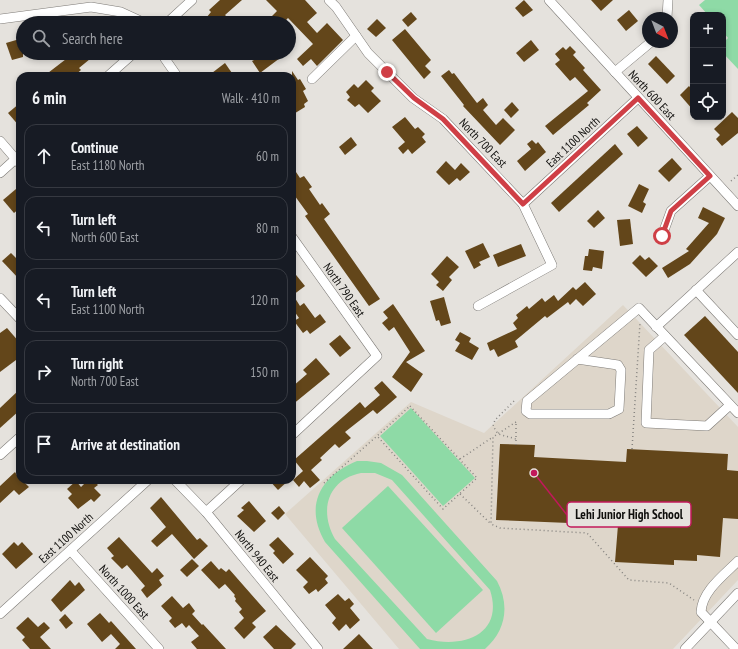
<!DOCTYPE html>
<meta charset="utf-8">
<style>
:root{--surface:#171b24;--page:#20242c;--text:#f1f3f6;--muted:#9ea1a6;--line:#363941}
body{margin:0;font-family:"PT Sans Narrow",sans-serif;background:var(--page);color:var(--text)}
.controls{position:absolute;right:12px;top:12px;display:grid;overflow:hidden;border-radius:8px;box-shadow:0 2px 6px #0003}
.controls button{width:36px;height:36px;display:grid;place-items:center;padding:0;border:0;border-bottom:1px solid var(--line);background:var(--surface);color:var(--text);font:20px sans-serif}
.compass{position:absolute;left:642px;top:12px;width:36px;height:36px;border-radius:50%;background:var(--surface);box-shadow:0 2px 6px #0003;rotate:138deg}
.stop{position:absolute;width:12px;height:12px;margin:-9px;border:3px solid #cf3f46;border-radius:50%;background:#fff}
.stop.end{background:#cf3f46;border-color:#fff;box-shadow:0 1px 4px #0008}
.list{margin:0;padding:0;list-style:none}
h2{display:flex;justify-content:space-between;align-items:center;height:52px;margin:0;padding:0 16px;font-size:17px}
h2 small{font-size:13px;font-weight:400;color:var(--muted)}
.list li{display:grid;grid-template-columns:26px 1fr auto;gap:12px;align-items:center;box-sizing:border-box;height:64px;margin:0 8px 8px;padding:0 8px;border:1px solid var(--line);border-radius:12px}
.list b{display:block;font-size:15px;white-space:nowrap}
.list p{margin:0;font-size:13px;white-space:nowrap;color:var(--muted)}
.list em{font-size:13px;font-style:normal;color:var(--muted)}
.icon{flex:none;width:22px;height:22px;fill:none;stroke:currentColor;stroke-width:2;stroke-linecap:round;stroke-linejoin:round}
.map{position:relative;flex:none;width:738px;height:649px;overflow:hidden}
.search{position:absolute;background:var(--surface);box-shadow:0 2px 6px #0003;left:16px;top:16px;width:280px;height:44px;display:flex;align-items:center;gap:10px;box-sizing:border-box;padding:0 14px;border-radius:22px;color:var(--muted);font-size:15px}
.panel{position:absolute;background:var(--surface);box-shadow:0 2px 6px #0003;left:16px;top:72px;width:280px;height:412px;border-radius:12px}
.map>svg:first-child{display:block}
.built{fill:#ded6ca}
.green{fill:#8edaa6;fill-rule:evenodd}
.building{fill:#63461a}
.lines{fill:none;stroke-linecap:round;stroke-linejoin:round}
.minor-casing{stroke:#7d7a76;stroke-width:10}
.path{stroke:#868480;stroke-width:1.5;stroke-dasharray:1 3;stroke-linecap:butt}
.minor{stroke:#fff;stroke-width:9}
.route{stroke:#cf3f46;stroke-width:5}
.labels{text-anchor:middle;stroke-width:4;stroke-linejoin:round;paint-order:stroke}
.street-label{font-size:12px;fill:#0f0e0c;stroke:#e5e2dd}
.leader{fill:none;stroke:#c2185b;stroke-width:1.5}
.callout-dot{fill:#c2185b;stroke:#e5e2dd;stroke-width:1.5}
.callout{fill:#e5e2dd;stroke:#c2185b;stroke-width:1.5}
.callout-label{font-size:13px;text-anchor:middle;font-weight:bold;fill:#0f0e0c}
</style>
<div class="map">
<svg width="738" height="649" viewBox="0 0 738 649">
<rect width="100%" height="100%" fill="#e5e2dd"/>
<!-- built -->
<polygon class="built" points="623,305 738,427 738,580 673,649 399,649 285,514 411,402 484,433"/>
<!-- green -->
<g class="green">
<polygon points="705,0 738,0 738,69 723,53 723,43 728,38 723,32 723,15 708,15 699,5"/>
<polygon points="411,408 475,478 443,506 380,436"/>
<path d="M357,461H367L381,463L402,475L497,581C510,605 506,631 485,649H420L325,542C304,506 320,476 357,461ZM361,473H375L392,480L490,590C504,633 465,649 427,639L335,539C319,511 327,480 361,473Z"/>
<polygon points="388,486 483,590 436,633 342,528"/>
</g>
<!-- building -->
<g class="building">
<polygon points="220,0 242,0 225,15 233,23 220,23 217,19 211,23 206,18 211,12 209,10"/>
<polygon points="266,0 305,0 317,13 307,22 317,33 327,23 343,40 317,66 311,59 303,66 297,59 313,44 288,18 283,23 265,23 277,11"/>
<polygon points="524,0 533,10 523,17 515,8"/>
<polygon points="591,0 613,0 601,11"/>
<polygon points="629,10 638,21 626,31 617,20"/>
<polygon points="411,12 417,19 408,27 402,20"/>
<polygon points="377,19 386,28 376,37 367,29"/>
<polygon points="405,29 431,60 425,66 431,72 424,79 392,40"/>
<polygon points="23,38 23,57 12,60 6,43"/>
<polygon points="531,40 539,50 524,62 516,53"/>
<polygon points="570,46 576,52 573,55 585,68 583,70 601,90 587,103 589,105 553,135 545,126 588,91 575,77 570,81 555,64 560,60 555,54 563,47 566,50"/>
<polygon points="78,53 85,53 90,59 79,68 81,70 74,76 44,76 70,56 72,58"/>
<polygon points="254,53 276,53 280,58 260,73 252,61 258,58"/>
<polygon points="656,56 675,76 667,84 648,64"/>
<polygon points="225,63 234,76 208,76"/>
<polygon points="449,70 452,74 454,73 477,103 483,98 488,105 483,110 496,125 503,118 515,130 500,145 463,106 464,105 441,76"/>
<polygon points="292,71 298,80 300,79 306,89 303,91 308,101 304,104 305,107 292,115"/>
<polygon points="366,80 374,88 371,91 381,101 368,113 359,104 355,107 347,100 350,97 346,92 354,84 358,88"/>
<polygon points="689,86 693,91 693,110 680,95"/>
<polygon points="512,102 519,110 511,118 504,110"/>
<polygon points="20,103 20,127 8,113"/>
<polygon points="732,112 738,118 738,133 722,146 716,139 720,135 714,129"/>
<polygon points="405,117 415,129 418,127 425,134 422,137 426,142 412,154 408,149 403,154 398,148 405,142 392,127"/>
<polygon points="637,126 648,138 638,147 627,134"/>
<polygon points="351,137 357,145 345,155 339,147"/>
<polygon points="532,140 536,144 538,142 546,152 525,171 517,161 531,149 527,144"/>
<polygon points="615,144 623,154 559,212 551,203"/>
<polygon points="672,158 682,169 669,182 658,171"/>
<polygon points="446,161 455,170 461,163 470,172 460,181 457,178 449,185 436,172"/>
<polygon points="292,166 300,178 304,176 312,187 309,189 320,205 322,203 330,214 324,219 380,299 369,306 305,216 308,214 292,192"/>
<polygon points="639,184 649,189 643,202 646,204 642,213 628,206"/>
<polygon points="16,189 20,194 20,208 14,213 3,200"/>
<polygon points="703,207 725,218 717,234 690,264 668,278 662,268 689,251 686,249 709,223 698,218"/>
<polygon points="598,210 605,218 594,228 587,221"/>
<polygon points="630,219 633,244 620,246 617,220"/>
<polygon points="483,243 490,257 479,262 481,265 474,269 465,251"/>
<polygon points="521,244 526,256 498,267 493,255"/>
<polygon points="589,249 604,251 602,269 593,267 592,271 583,270 585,256 588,256"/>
<polygon points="11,253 20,262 20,280 2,261"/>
<polygon points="640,255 645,260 649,257 658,266 646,277 632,263"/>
<polygon points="447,256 459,267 449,277 452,280 443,291 436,285 439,282 431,274"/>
<polygon points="292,270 305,286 293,295 300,306 304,303 315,318 320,314 326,322 310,334 307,330 303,333 294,321 299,318 292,308"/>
<polygon points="585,282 596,294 583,306 576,299 570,305 568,302 547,318 545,316 515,341 518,347 498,357 494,349 490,351 487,343 517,329 513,323 518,318 516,315 527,306 529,309 542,298 545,302 554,295 558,301 573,287 576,290"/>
<polygon points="444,297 451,323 441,326 439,320 436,321 430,301"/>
<polygon points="393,304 425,351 406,362 423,374 411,392 392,377 410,352 394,327 389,331 382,323 388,318 383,312"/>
<polygon points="705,316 738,352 738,393 684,335"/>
<polygon points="7,328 20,343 20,357 0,372 0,333"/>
<polygon points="460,332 471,338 469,342 479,348 472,360 455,351 460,343 455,340"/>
<polygon points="340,335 351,348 340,357 329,344"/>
<polygon points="316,358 330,374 292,405 292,387 307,374 303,370"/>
<polygon points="382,381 397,397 377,414 373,410 345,432 351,438 339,448 335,444 320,458 322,460 311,470 320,480 310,488 304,481 299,487 293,480 303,471 294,460 360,402 365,408 380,395 374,388"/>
<polygon points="20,389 20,410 0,428 0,408"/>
<polygon points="500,444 535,445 534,457 626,462 627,449 728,454 727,470 738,471 738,519 723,518 720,557 697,555 697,561 674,560 674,565 615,562 618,525 496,520"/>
<polygon points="15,472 20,480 22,480 29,487 19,495 14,490 0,503 0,486"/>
<polygon points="88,480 93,480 98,485 94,488 101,495 94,502 91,499 78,509 68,498 72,494 67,489 76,481 81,487"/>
<polygon points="269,480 289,480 278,490"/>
<polygon points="161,497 197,540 200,538 208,546 194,559 172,534 157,547 151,541 166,527 150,508"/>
<polygon points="249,501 266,521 254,532 237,516 244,510 241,508"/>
<polygon points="279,506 285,513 278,520 271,513"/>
<polygon points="119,537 152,573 157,568 164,576 159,580 162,585 147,598 141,590 145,586 127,565 122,569 111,558 114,556 107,548"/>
<polygon points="278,537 294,554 283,564 273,553 275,551 269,545"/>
<polygon points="14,542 18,546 22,542 33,554 16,569 2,554"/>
<polygon points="310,557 328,576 325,579 328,583 318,592 316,589 309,594 303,587 308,582 296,570"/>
<polygon points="192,559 199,566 187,577 180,570"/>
<polygon points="211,561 219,570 221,568 226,572 229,569 266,611 252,623 256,627 244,639 234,628 244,618 239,612 242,609 235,601 236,599 234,596 235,595 225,584 219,589 201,570"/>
<polygon points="70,580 75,586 79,582 85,590 61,612 51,600"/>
<polygon points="338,594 345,601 349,598 354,604 350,608 360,620 350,629 346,624 339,631 332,623 336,618 325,605"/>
<polygon points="172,596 183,608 189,603 195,611 192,614 202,625 203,624 226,649 197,649 191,642 199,636 189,625 186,628 182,623 175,628 169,621 172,618 161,606"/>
<polygon points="100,613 109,623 111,621 136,649 115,649 120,644 111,634 102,642 87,624"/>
<polygon points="65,614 73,623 66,629 59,620"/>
<polygon points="28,617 38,627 44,622 50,628 40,637 51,649 30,649 22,640 25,637 16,628"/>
<polygon points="276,625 296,644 291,649 274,649 263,637"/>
<polygon points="359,634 373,649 343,649"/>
</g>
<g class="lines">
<defs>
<g id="minor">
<polyline points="329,0 336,7 368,53 413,98 443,119 523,204 552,265 478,306"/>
<polyline points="549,0 738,206"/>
<polyline points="667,18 668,0"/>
<polyline points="0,19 91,7 121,12 145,23"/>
<polyline points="167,23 192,0"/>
<polyline points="161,53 177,76"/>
<polyline points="615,72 651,42"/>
<polyline points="108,76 134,53"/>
<polyline points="312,79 356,36"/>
<polyline points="0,141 20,164"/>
<polyline points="0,173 20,155"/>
<polyline points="523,204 638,98"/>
<polyline points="662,236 671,211 710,176"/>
<polyline points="292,237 377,356 292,435"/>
<polyline points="696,290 738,335"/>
<polyline points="0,298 20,319"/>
<polyline points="656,327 738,252"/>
<polyline points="665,336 649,350 646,423 707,426 730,405"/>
<polyline points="577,359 618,365 621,370 619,409 609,414 530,414 526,411 527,401 639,308 738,413"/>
<polyline points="0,455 20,437"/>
<polyline points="175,480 206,512 318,649"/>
<polyline points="206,512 241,480"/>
<polyline points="71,551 159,649"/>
<polyline points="0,614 148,480"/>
<polyline points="685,649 738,593"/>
<path d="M736,649L701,612C702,591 724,575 738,561"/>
</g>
</defs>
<!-- minor casing -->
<use href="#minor" class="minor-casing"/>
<!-- path -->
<g class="path">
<polyline points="731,181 738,175"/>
<polyline points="514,401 495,420 493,426 498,434 516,439"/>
<polygon points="410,406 477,478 443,509 377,436"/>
<polyline points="516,422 493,437 491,524 500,528 587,533 629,580 669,583 694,600"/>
<polyline points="516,445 516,422"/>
<polyline points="632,449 640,323"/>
<polyline points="460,459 493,437"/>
<polyline points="324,483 377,436"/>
<polyline points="460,494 491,524"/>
</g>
<!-- minor -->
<use href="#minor" class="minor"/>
</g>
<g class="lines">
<!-- route -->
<polyline class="route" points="387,72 414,98 443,119 523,204 638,98 710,176 671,211 662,236"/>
</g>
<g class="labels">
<!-- street labels -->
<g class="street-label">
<text transform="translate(652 95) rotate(47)" y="4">North 600 East</text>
<text transform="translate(573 142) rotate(-43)" y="4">East 1100 North</text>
<text transform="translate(483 143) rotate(46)" y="4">North 700 East</text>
<text transform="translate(344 290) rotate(55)" y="4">North 790 East</text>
<text transform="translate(66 538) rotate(-42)" y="4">East 1100 North</text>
<text transform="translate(257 556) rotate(51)" y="4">North 940 East</text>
<text transform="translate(124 592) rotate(48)" y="4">North 1000 East</text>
</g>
</g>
<!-- callouts -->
<path class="leader" d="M534 473L567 515"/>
<circle class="callout-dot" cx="534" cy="473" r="4"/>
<rect class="callout" x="567" y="502" width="124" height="25" rx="4"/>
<g class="callout-label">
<text x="629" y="519">Lehi Junior High School</text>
</g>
</svg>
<div class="controls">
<button>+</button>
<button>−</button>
<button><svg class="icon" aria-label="locate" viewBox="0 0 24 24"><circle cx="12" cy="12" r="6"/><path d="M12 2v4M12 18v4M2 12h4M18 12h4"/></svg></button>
</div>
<svg class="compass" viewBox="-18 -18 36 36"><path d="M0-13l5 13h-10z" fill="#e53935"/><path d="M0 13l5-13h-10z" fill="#9ea1a6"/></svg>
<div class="stop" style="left:662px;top:236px"></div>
<div class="stop end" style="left:387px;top:72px"></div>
<div class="search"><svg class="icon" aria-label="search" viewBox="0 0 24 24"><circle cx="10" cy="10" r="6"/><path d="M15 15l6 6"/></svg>Search here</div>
<section class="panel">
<h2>6 min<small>Walk · 410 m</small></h2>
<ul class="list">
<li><svg class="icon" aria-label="ahead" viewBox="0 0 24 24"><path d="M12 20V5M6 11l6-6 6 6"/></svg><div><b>Continue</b><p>East 1180 North</p></div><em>60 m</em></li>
<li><svg class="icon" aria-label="left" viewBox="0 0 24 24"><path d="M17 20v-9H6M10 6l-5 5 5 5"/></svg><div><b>Turn left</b><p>North 600 East</p></div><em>80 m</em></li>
<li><svg class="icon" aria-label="left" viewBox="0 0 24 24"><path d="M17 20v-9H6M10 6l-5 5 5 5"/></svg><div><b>Turn left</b><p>East 1100 North</p></div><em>120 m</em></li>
<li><svg class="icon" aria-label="right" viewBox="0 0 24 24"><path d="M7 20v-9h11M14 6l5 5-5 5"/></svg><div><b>Turn right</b><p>North 700 East</p></div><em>150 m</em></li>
<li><svg class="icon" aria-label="arrive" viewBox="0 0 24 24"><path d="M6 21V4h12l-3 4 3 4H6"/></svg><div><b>Arrive at destination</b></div></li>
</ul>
</section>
</div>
